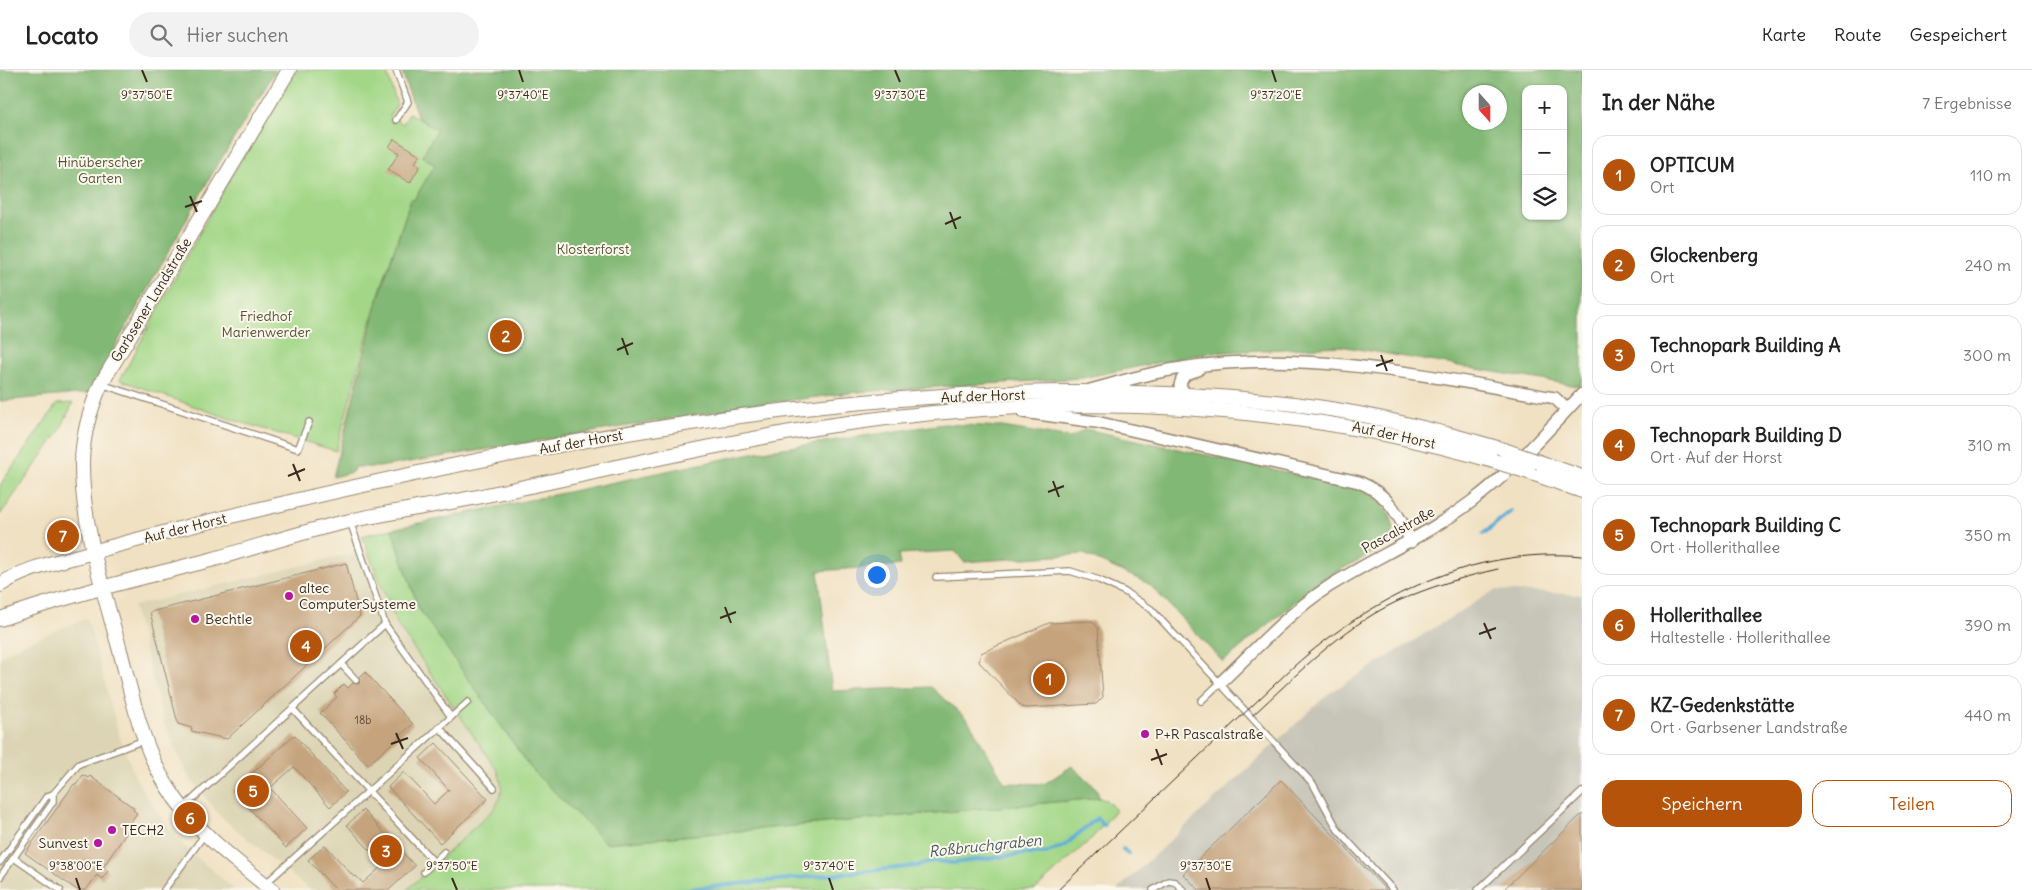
<!DOCTYPE html>
<html lang="de">
<meta charset="utf-8">
<style>
:root{--surface:#fff;--page:#f2f2f2;--text:#222;--muted:#767676;--line:#e0e0e0;--accent:#b45309}
body{margin:0;font-family:Delius,sans-serif;background:var(--page);color:var(--text)}
.controls{position:absolute;right:15px;top:15px;display:grid;overflow:hidden;border-radius:10px;box-shadow:0 1px 4px #0004}
.controls button{width:45px;height:45px;display:grid;place-items:center;padding:0;border:0;border-bottom:1px solid var(--line);background:var(--surface);color:var(--text);font:25px sans-serif}
.compass{position:absolute;left:1462px;top:15px;width:45px;height:45px;border-radius:50%;background:var(--surface);box-shadow:0 1px 4px #0004;rotate:159deg}
.you{position:absolute;left:876px;top:504px;width:18px;height:18px;margin:-12px;border:4px solid #fff;border-radius:50%;background:#1a73e8;box-shadow:0 0 0 8px #1a73e833}
.badge{display:grid;place-items:center;width:32px;height:32px;border-radius:50%;background:var(--accent);color:#fff;font-size:16px;font-weight:700}
.pin{position:absolute;translate:-50% -50%;border:2px solid #fff;box-shadow:0 1px 5px #0006}
.list{margin:0;padding:0;list-style:none}
h2{display:flex;justify-content:space-between;align-items:center;height:65px;margin:0;padding:0 20px;font-size:21px}
h2 small{font-size:16px;font-weight:400;color:var(--muted)}
.list li{display:grid;grid-template-columns:32px 1fr auto;gap:15px;align-items:center;box-sizing:border-box;height:80px;margin:0 10px 10px;padding:0 10px;border:1px solid var(--line);border-radius:15px}
.list b{display:block;font-size:19px;white-space:nowrap}
.list p{margin:0;font-size:16px;white-space:nowrap;color:var(--muted)}
.list em{font-size:16px;font-style:normal;color:var(--muted)}
.actions{display:flex;gap:10px;padding:15px 20px}
.actions a{flex:1;padding:11px 0;border:1px solid var(--accent);border-radius:15px;text-align:center;font-size:18px;color:var(--accent)}
.actions .main{background:var(--accent);color:#fff}
.icon{flex:none;width:28px;height:28px;fill:none;stroke:currentColor;stroke-width:2;stroke-linecap:round;stroke-linejoin:round}
.map{position:relative;flex:none;width:1582px;height:820px;overflow:hidden}
header{display:flex;align-items:center;gap:30px;box-sizing:border-box;height:70px;padding:0 25px;background:var(--surface);border-bottom:1px solid var(--line)}
header strong{font-size:24px}
nav{display:flex;gap:28px;margin-inline-start:auto;font-size:18px}
.search{width:350px;height:45px;background:var(--page);display:flex;align-items:center;gap:12px;box-sizing:border-box;padding:0 18px;border-radius:28px;color:var(--muted);font-size:19px}
main{display:flex}
aside{flex:1;background:var(--surface)}
.map>svg:first-child{display:block}
.built{fill:#dcd4b4}
.industrial{fill:#c6c5b8}
.green{fill:#a3d787;stroke:#6f8052}
.forest{fill:#82b874;stroke:#5e7149;fill-rule:evenodd}
.lines{fill:none;stroke-linecap:round;stroke-linejoin:round}
.stream{stroke:#5eadd8;stroke-width:4}
.building{fill:#c5a37c}
.service-casing{stroke:#968670;stroke-width:8}
.minor-casing{stroke:#968670;stroke-width:14}
.tertiary-casing{stroke:#968670;stroke-width:16}
.service{stroke:#fff;stroke-width:5.5}
.minor{stroke:#fff;stroke-width:11}
.tertiary{stroke:#fff;stroke-width:14}
.tram{stroke:#3b2a1e;stroke-width:1}
.tertiary-bridge-casing{stroke:#968670;stroke-width:16;stroke-linecap:butt}
.tertiary-bridge{stroke:#fff;stroke-width:14}
.ticks{fill:none;stroke:#3b2a1e;stroke-width:2}
.poi-dot{fill:#b5179e;stroke:#fbf7ec;stroke-width:2}
.labels{text-anchor:middle;stroke-width:4;stroke-linejoin:round;paint-order:stroke}
.number-label{font-size:11px;fill:#5e4836}
.park-label{font-size:14px;fill:#555538;stroke:#fbf7ec}
.street-label{font-size:14px;fill:#3b2a1e;stroke:#fbf7ec}
.poi-label{font-size:14px;fill:#3b2a1e;stroke:#fbf7ec;text-anchor:start}
.water-label{font-size:15px;font-style:italic;fill:#47585f;stroke:#fbf7ec}
.ticks-label{font-size:12px;text-anchor:middle;fill:#3b2a1e;stroke:#fbf7ec;stroke-width:4;stroke-linejoin:round;paint-order:stroke}
</style>
<header>
<strong>Locato</strong>
<div class="search"><svg class="icon" aria-label="search" viewBox="0 0 24 24"><circle cx="10" cy="10" r="6"/><path d="M15 15l6 6"/></svg>Hier suchen</div>
<nav><a>Karte</a><a>Route</a><a>Gespeichert</a></nav>
</header>
<main>
<div class="map">
<svg width="1582" height="820" viewBox="0 0 1582 820">
<rect width="100%" height="100%" fill="#fbf7ec"/>
<filter id="ink" filterUnits="userSpaceOnUse"><feTurbulence type="fractalNoise" baseFrequency=".02" numOctaves="2"/><feDisplacementMap in="SourceGraphic" scale="10" xChannelSelector="R" yChannelSelector="G"/><feConvolveMatrix kernelMatrix="1 2 1 2 8 2 1 2 1" color-interpolation-filters="sRGB"/></filter>
<filter id="wash" filterUnits="userSpaceOnUse"><feTurbulence type="fractalNoise" baseFrequency=".0096" numOctaves="4" result="noise"/><feDisplacementMap in="SourceGraphic" scale="20" xChannelSelector="R" yChannelSelector="G"/><feGaussianBlur stdDeviation="1.12" result="paint"/><feColorMatrix in="noise" values="0 0 0 0 0 0 0 0 0 0 0 0 0 0 0 0 0 1.4 0 .05"/><feComposite in="paint" operator="in"/></filter>
<g filter="url(#wash)">
<rect width="100%" height="100%" fill="#f0e1c2"/>
<!-- built -->
<g class="built">
<polygon points="367,480 397,554 497,700 503,719 500,730 493,740 407,820 310,820 221,747 187,704 164,653 133,536"/>
<polygon points="87,548 119,665 135,707 146,726 172,762 187,779 235,820 0,820 0,587 20,575"/>
</g>
<!-- industrial -->
<polygon class="industrial" points="1495,520 1582,525 1582,820 1117,820 1328,624"/>
<!-- green -->
<g class="green">
<polygon points="297,0 386,0 397,35 390,46 403,54 409,43 437,60 435,95 414,130 411,129 377,230 336,381 230,349 120,310 224,118"/>
<polygon points="73,333 59,362 0,445 0,415 57,334"/>
<path d="M392,459L419,539L606,773L1099,728L1106,730L1116,740L1092,768L1035,820H407L493,740C503,726 504,716 497,700L397,554L362,466Z"/>
</g>
<!-- forest -->
<g class="forest">
<polygon points="0,0 276,0 212,104 89,323 0,331"/>
<path d="M401,0H1582V312L1578,316L1340,276L1206,283L1082,308L858,322L768,333L379,397H355L352,402L333,407L378,230L411,129L414,130L435,95L422,86L437,60L418,48ZM1526,19H1563V146H1526ZM1500,22V52H1470V22Z"/>
<polygon points="944,354 1002,357 1071,368 1085,359 1341,414 1371,423 1383,435 1391,447 1394,459 1389,474 1323,509 1223,592 1149,514 1084,484 964,492 955,481 899,484 901,495 818,501 832,621 931,617 968,650 1005,713 1044,714 1072,696 1097,719 1099,728 606,773 532,700 419,539 392,459 757,382"/>
</g>
<g class="lines">
<!-- stream -->
<g class="stream">
<polyline points="1483,464 1511,441"/>
<polyline points="1123,779 1128,784"/>
<polyline points="677,820 917,796 932,791 953,793 1022,784 1043,784 1064,776 1097,748 1104,756"/>
</g>
</g>
<g id="blocks">
<!-- building -->
<g class="building">
<polygon points="394,69 420,85 415,93 420,96 410,113 388,100 399,83 389,77"/>
<polygon points="346,493 360,546 227,669 191,661 192,658 178,654 150,542"/>
<polygon points="1092,551 1098,558 1103,627 1096,634 1027,638 1022,637 979,592 981,583 1049,553"/>
<polygon points="365,602 413,654 368,695 320,643 337,627 334,624 344,614 348,618 353,613 359,614 360,607"/>
<polygon points="294,665 346,722 330,737 294,697 270,718 307,758 286,778 233,721"/>
<polygon points="436,673 488,729 440,773 388,717 404,702 434,734 449,720 420,688"/>
<polygon points="83,705 88,708 90,706 134,738 133,740 137,743 130,753 132,755 103,797 108,801 102,809 97,805 86,820 77,820 25,783 74,714 76,715"/>
<polygon points="1281,710 1386,820 1199,820 1183,804"/>
<polygon points="363,740 415,796 389,820 336,820 308,790 325,775 354,807 356,806 363,813 382,796 375,788 376,787 347,755"/>
<polygon points="1582,744 1582,820 1503,820"/>
</g>
</g>
</g>
<g filter="url(#ink)">
<use href="#blocks" fill-opacity="0" stroke="#968670" stroke-width="1"/>
<g class="lines">
<defs>
<g id="service">
<polyline points="396,0 408,32 396,50"/>
<polyline points="101,314 298,379 309,352"/>
<polyline points="350,451 385,554 451,647"/>
<polyline points="936,507 1070,501 1099,510 1125,522 1151,539 1313,714 1338,760 1393,820"/>
<polyline points="341,594 356,610"/>
<polyline points="1201,631 1220,613"/>
<polyline points="293,639 434,792"/>
<polyline points="439,657 494,718"/>
<polyline points="183,738 385,554"/>
<polyline points="14,788 60,820"/>
<polyline points="0,792 47,726 53,724 79,694 145,670"/>
<polyline points="424,802 444,782"/>
<polyline points="0,807 53,732 53,724"/>
<polyline points="265,814 468,632"/>
<polyline points="164,820 205,764"/>
<polyline points="1153,820 1168,811 1175,812 1183,820"/>
<polyline points="1478,820 1582,722"/>
</g>
<g id="minor">
<path d="M1090,320C1120,312 1151,302 1182,298C1308,278 1432,307 1555,328L1567,340"/>
<path d="M1186,325L1180,316C1182,304 1188,303 1198,300"/>
<path d="M1023,342L1096,352L1359,412C1388,424 1399,444 1411,472"/>
<path d="M1220,613C1254,581 1288,543 1328,517C1375,487 1426,466 1471,432C1513,401 1547,361 1582,324"/>
</g>
<g id="tertiary">
<polyline points="1539,392 1582,407"/>
<polyline points="1529,402 1582,421"/>
<path d="M0,515C25,498 57,492 86,484C148,466 210,451 273,436C604,357 976,291 1317,337C1380,346 1442,362 1504,380"/>
<path d="M0,549C70,524 142,508 214,489C260,476 307,460 354,450C396,441 439,435 482,426C599,402 716,373 834,355C1055,322 1280,329 1494,391"/>
<path d="M272,820C233,789 193,759 167,716C141,675 132,624 119,577C103,518 82,456 82,395C82,368 90,339 101,314L289,0"/>
</g>
</defs>
<!-- service casing -->
<use href="#service" class="service-casing"/>
<!-- minor casing -->
<use href="#minor" class="minor-casing"/>
<!-- tertiary casing -->
<use href="#tertiary" class="tertiary-casing"/>
<!-- service -->
<use href="#service" class="service"/>
<!-- minor -->
<use href="#minor" class="minor"/>
<!-- tertiary -->
<use href="#tertiary" class="tertiary"/>
<!-- tram -->
<g class="tram">
<path d="M1253,645C1297,605 1341,558 1396,532C1429,517 1463,507 1498,499"/>
<path d="M1058,820L1293,597C1372,527 1473,476 1582,486"/>
</g>
<defs>
<g id="tertiary-bridge">
<polyline points="1504,380 1539,392"/>
<polyline points="1494,391 1529,402"/>
</g>
</defs>
<!-- tertiary-bridge casing -->
<use href="#tertiary-bridge" class="tertiary-bridge-casing"/>
<!-- tertiary-bridge -->
<use href="#tertiary-bridge" class="tertiary-bridge"/>
</g>
</g>
<!-- ticks -->
<path class="ticks" d="M142,0L147,12M519,0L523,12M895,0L900,12M1272,0L1276,12M190,126L197,142M185,137L202,131M950,142L956,159M945,154L961,147M622,268L628,285M617,280L633,273M1381,285L1387,301M1376,296L1393,290M293,394L300,411M288,406L305,399M1053,411L1059,427M1048,422L1064,416M725,537L731,553M720,548L736,542M1484,553L1491,569M1479,564L1496,558M396,663L403,679M391,674L408,668M1156,679L1162,695M1151,690L1167,684M76,808L80,820M452,808L457,820M829,808L833,820M1206,808L1210,820"/>
<!-- markers -->
<g class="poi-dot">
<circle cx="289" cy="526" r="5"/>
<circle cx="195" cy="549" r="5"/>
<circle cx="1145" cy="664" r="5"/>
<circle cx="112" cy="760" r="5"/>
<circle cx="98" cy="773" r="5"/>
</g>
<g class="labels">
<!-- number labels -->
<g class="number-label">
<text x="363" y="654">18b</text>
</g>
<!-- park labels -->
<g class="park-label">
<text x="100" y="97">Hinüberscher<tspan x="100" dy="16">Garten</tspan></text>
<text x="593" y="184">Klosterforst</text>
<text x="266" y="251">Friedhof<tspan x="266" dy="16">Marienwerder</tspan></text>
</g>
<!-- street labels -->
<g class="street-label">
<text transform="translate(151 230) rotate(-59)" y="5">Garbsener Landstraße</text>
<text transform="translate(983 326) rotate(-2)" y="5">Auf der Horst</text>
<text transform="translate(1394 365) rotate(12)" y="5">Auf der Horst</text>
<text transform="translate(581 372) rotate(-10)" y="5">Auf der Horst</text>
<text transform="translate(185 458) rotate(-14)" y="5">Auf der Horst</text>
<text transform="translate(1398 460) rotate(-29)" y="5">Pascalstraße</text>
</g>
<!-- poi labels -->
<g class="poi-label">
<text x="299" y="523">altec<tspan x="299" dy="16">ComputerSysteme</tspan></text>
<text x="205" y="554">Bechtle</text>
<text x="1155" y="669">P+R Pascalstraße</text>
<text x="122" y="765">TECH2</text>
<text x="88" y="778" text-anchor="end">Sunvest</text>
</g>
<!-- water labels -->
<g class="water-label">
<text transform="translate(985 776) rotate(-6)" y="5">Roßbruchgraben</text>
</g>
</g>
<g class="ticks-label">
<text x="900" y="29">9°37'30"E</text>
<text x="147" y="29">9°37'50"E</text>
<text x="523" y="29">9°37'40"E</text>
<text x="1276" y="29">9°37'20"E</text>
<text x="76" y="800">9°38'00"E</text>
<text x="452" y="800">9°37'50"E</text>
<text x="829" y="800">9°37'40"E</text>
<text x="1206" y="800">9°37'30"E</text>
</g>
</svg>
<div class="controls">
<button>+</button>
<button>−</button>
<button><svg class="icon" aria-label="layers" viewBox="0 0 24 24"><path d="M12 4l9 5-9 5-9-5zM3 14l9 5 9-5"/></svg></button>
</div>
<svg class="compass" viewBox="-18 -18 36 36"><path d="M0-13l5 13h-10z" fill="#e53935"/><path d="M0 13l5-13h-10z" fill="#767676"/></svg>
<div class="you"></div>
<div class="pin badge" style="left:1049px;top:609px">1</div>
<div class="pin badge" style="left:506px;top:266px">2</div>
<div class="pin badge" style="left:386px;top:781px">3</div>
<div class="pin badge" style="left:306px;top:576px">4</div>
<div class="pin badge" style="left:253px;top:721px">5</div>
<div class="pin badge" style="left:190px;top:748px">6</div>
<div class="pin badge" style="left:63px;top:466px">7</div>
</div>
<aside>
<h2>In der Nähe<small>7 Ergebnisse</small></h2>
<ul class="list">
<li><span class="badge">1</span><div><b>OPTICUM</b><p>Ort</p></div><em>110 m</em></li>
<li><span class="badge">2</span><div><b>Glockenberg</b><p>Ort</p></div><em>240 m</em></li>
<li><span class="badge">3</span><div><b>Technopark Building A</b><p>Ort</p></div><em>300 m</em></li>
<li><span class="badge">4</span><div><b>Technopark Building D</b><p>Ort · Auf der Horst</p></div><em>310 m</em></li>
<li><span class="badge">5</span><div><b>Technopark Building C</b><p>Ort · Hollerithallee</p></div><em>350 m</em></li>
<li><span class="badge">6</span><div><b>Hollerithallee</b><p>Haltestelle · Hollerithallee</p></div><em>390 m</em></li>
<li><span class="badge">7</span><div><b>KZ-Gedenkstätte</b><p>Ort · Garbsener Landstraße</p></div><em>440 m</em></li>
</ul>
<div class="actions"><a class="main">Speichern</a><a>Teilen</a></div>
</aside>
</main>
